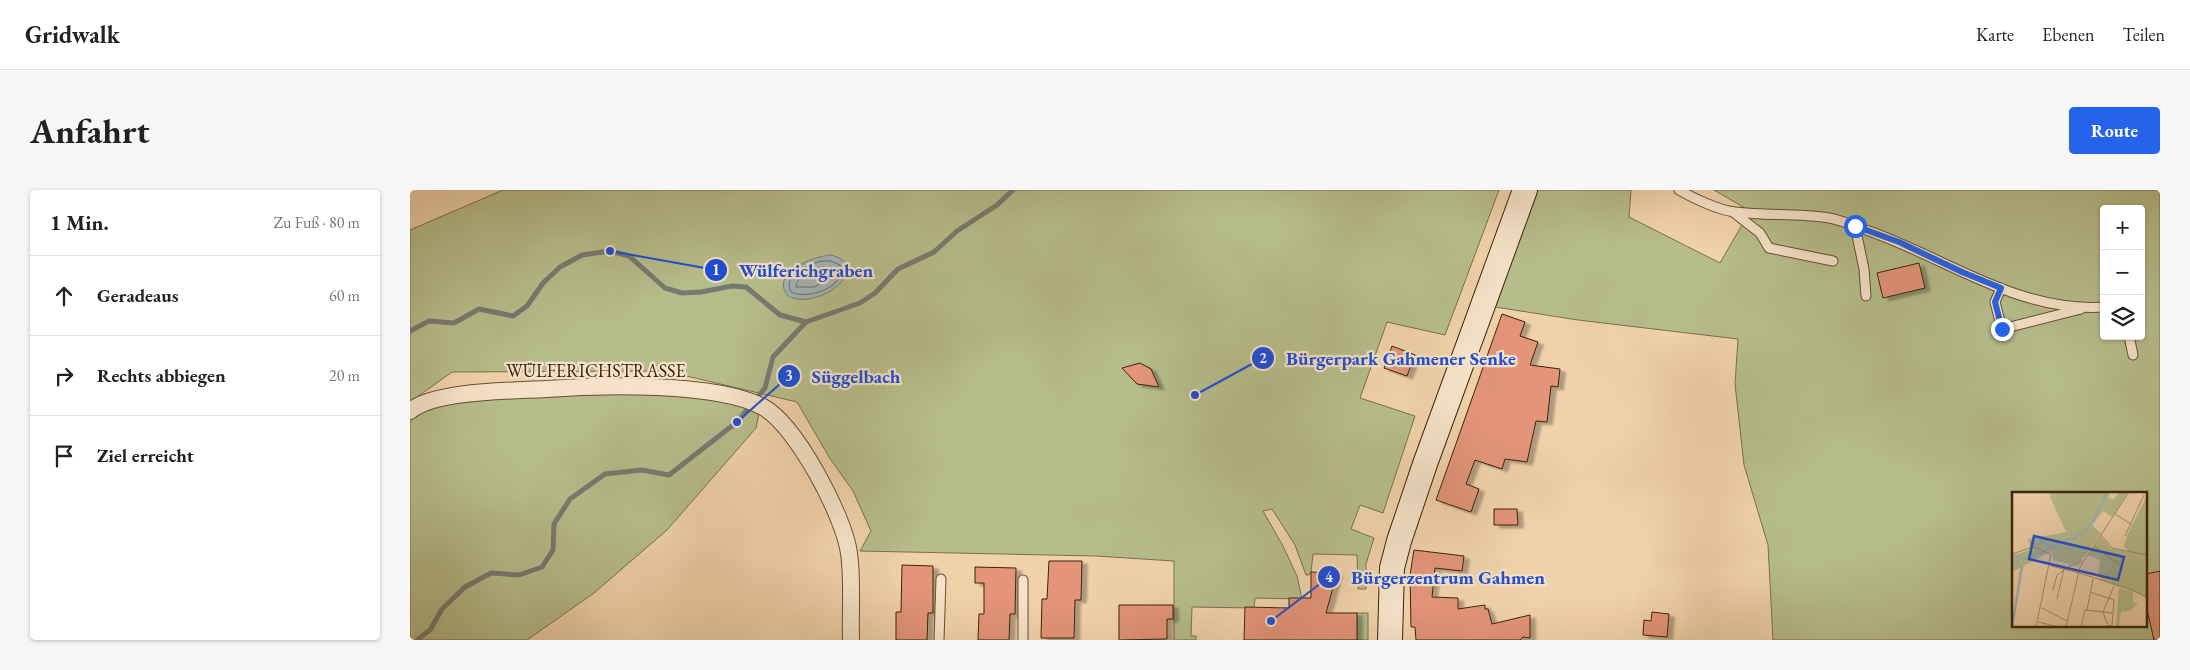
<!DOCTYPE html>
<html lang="de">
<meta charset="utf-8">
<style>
:root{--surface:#fff;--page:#f6f6f6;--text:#222;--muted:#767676;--line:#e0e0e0;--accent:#2563eb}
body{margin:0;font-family:"EB Garamond",serif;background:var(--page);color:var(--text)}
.controls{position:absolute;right:15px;top:15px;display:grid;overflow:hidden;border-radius:5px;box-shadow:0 1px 4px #0004}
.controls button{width:45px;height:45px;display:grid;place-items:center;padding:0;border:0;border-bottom:1px solid var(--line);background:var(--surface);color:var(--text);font:25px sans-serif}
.stop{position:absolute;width:15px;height:15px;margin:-11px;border:4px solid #2563eb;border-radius:50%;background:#fff}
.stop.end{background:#2563eb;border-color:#fff;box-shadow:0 1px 5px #0008}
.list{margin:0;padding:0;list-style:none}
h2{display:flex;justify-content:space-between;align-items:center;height:65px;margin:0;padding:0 20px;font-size:21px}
h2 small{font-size:16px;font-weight:400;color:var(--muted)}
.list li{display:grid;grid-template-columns:32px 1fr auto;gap:15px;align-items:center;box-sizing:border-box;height:80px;padding:0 20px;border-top:1px solid var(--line)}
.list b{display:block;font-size:19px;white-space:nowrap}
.list em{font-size:16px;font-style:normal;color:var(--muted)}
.icon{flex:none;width:28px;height:28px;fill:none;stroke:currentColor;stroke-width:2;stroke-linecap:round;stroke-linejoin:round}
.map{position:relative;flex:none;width:1750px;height:450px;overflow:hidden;border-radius:5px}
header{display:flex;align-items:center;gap:30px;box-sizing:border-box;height:70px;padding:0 25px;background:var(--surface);border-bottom:1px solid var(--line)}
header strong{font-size:24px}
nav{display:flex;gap:28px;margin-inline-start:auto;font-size:18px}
.intro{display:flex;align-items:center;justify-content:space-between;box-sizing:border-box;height:120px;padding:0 30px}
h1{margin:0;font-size:35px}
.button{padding:12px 22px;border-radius:5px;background:var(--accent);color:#fff;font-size:18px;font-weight:700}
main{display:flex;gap:30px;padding:0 30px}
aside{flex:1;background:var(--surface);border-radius:5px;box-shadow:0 1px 4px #0004}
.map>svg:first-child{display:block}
.green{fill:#b6bd8b;stroke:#78704c;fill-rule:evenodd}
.water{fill:#a1b4b5;stroke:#787a72}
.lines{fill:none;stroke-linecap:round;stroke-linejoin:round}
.shore{stroke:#6e6c61;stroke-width:1}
.stream{stroke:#787a72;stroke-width:5}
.building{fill:#e39479;stroke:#3b240d;filter:url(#shadow)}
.lane-casing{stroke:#685034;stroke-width:11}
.street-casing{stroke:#685034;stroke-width:18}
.secondary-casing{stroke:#3b240d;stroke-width:26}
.lane{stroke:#f5e2c8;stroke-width:9}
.street{stroke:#f5e2c8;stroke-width:16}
.secondary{stroke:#f5e2c8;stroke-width:24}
.route{stroke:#2563eb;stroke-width:6}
.labels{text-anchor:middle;stroke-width:4.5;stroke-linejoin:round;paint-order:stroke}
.street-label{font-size:18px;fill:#3b240d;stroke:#f5e2c8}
.inset-river{fill:none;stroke:#a1b4b5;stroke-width:2.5}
.inset-road{fill:none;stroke:#a88c6b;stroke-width:1}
.view{fill:#1d4ed8;fill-opacity:0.15;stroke:#1d4ed8;stroke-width:2.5}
.inset-edge{fill:none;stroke:#3b240d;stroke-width:2.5}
.leader{fill:none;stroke:#1d4ed8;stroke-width:2}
.callout-dot{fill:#1d4ed8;stroke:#f5e2c8;stroke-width:2}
.mark-label{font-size:15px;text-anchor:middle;font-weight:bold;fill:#fff}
.callout-label{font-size:19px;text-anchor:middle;font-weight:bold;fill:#1d4ed8;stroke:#f5e2c8;stroke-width:4.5;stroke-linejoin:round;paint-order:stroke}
</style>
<header>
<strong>Gridwalk</strong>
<nav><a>Karte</a><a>Ebenen</a><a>Teilen</a></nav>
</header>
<div class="intro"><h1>Anfahrt</h1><a class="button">Route</a></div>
<main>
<aside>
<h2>1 Min.<small>Zu Fuß · 80 m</small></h2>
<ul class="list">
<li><svg class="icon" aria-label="ahead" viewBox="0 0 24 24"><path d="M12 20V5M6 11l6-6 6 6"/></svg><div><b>Geradeaus</b></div><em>60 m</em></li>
<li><svg class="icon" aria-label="right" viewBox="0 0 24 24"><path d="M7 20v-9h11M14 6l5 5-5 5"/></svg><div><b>Rechts abbiegen</b></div><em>20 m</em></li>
<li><svg class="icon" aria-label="arrive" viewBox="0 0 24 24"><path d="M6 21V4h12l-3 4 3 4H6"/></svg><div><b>Ziel erreicht</b></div></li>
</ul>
</aside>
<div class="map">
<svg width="1750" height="450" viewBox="0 0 1750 450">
<defs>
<filter id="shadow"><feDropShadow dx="5.5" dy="3" stdDeviation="1" flood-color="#0004"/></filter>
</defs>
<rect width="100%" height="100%" fill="#f0d2aa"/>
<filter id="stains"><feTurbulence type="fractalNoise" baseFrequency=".004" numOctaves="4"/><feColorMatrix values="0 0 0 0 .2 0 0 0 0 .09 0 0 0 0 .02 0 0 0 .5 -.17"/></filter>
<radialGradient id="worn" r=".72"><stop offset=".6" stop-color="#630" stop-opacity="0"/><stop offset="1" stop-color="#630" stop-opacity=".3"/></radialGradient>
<!-- green -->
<g class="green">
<polygon points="93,0 1089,0 1035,145 977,132 950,208 1005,226 973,323 950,315 941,339 964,348 956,374 956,399 948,399 947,365 903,364 901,382 899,385 896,385 885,355 862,319 853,321 873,356 887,386 892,409 845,408 844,418 782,417 781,446 786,446 786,450 764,450 764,371 686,366 450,361 461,341 443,301 419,267 387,212 255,181 42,182 0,212 0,40"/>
<path d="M1125,0H1221L1219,27L1310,73L1340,21L1304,0H1750V450H1363L1358,355L1334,275L1325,194L1328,149L1168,130L1085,117ZM1694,19H1731V146H1694ZM1604,304H1736V436H1604Z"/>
<polygon points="260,201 323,210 349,223 346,238 257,340 184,403 117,450 0,450 0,231 31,207"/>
<rect x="947" y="423" width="11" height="27"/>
</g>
<!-- water -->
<path class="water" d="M421,65C465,76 409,122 378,106C359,83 404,66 421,65Z"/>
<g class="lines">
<!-- shore -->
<g class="shore">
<path d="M411,71H421L430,75C437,98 397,110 381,102C372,85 399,75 411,71Z"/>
<path d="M413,77L425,79L420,89L404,97H386C387,85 402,80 413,77Z"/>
</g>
<!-- stream -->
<g class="stream">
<polyline points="0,141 19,131 44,133 69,119 103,126 117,116 133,93 150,77 172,65 200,61 219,66 255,98 272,103 291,102 322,96 336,97 370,125 396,132"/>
<polyline points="7,450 20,440 32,419 55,397 81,383 109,385 132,377 143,360 144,334 160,309 195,284 232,280 259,285 327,232 355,198 363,167 396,132 450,113 465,103 488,79 524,62 547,41 587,15 603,0"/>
</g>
</g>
<!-- building -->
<g class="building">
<polygon points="1509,73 1515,98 1473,108 1467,83"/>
<polygon points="1092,124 1115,132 1110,146 1128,152 1120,175 1150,179 1148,197 1141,196 1137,232 1126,231 1117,272 1095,269 1092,279 1065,270 1056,294 1069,299 1061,322 1026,310"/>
<polygon points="982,156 1005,165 997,186 974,178"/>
<polygon points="730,173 741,179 749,197 727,194 712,178"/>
<polygon points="1084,319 1107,319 1108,335 1084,335"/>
<polygon points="1004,360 1054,366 1052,381 1025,378 1022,407 1048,408 1048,419 1075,415 1075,419 1078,419 1082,434 1120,425 1120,448 1113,447 1110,450 1006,450 1005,437 1001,437 1000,385"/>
<polygon points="639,371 672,371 671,410 665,410 664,448 631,448 632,409 637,409"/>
<polygon points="492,375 523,376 523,423 518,423 517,450 486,450 486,422 491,422"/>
<polygon points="565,377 606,378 605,424 600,424 599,450 568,450 569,424 574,424 574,393 565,393"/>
<polygon points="1750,381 1750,450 1744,450 1736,415 1736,384"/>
<polygon points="901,382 927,383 916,423 947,423 947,450 834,450 835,417 879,418 879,408 901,408"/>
<polygon points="709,415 763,415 763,429 757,429 757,449 709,450"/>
<polygon points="1242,422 1259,424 1257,447 1233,445 1234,430 1241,431"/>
</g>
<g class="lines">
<defs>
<g id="lane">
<path d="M1269,0C1283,8 1308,20 1325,22C1356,26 1388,23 1419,28C1432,30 1446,37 1459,41C1536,68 1609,123 1694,117"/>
<polyline points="1323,22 1350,43 1359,58 1423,71"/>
<polyline points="1445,36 1454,79 1456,106"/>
<polyline points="1591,98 1585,112 1592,139 1671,119"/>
<polyline points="1719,146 1723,165"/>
<polyline points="529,450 531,389"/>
<polyline points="613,450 613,390"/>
</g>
<path id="street" d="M0,221C25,200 103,201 136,199C189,195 307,192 353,217C386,235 434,326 439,363C443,391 440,422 441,450"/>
<polyline id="secondary" points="980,450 982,378 989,351 1015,274 1115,0"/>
</defs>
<!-- lane casing -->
<use href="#lane" class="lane-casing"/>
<!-- street casing -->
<use href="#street" class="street-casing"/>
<!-- secondary casing -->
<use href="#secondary" class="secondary-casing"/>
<!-- lane -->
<use href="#lane" class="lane"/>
<!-- street -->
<use href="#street" class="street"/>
<!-- secondary -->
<use href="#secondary" class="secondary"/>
</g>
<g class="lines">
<!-- route -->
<polyline class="route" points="1445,36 1489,52 1552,82 1591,98 1585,112 1592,139"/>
</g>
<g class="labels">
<!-- street labels -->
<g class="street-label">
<text x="186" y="187">WÜLFERICHSTRASSE</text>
</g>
</g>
<!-- overview -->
<g transform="translate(1602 302)">
<rect width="135" height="135" fill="#f0d2aa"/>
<path d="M39,0H98L96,5L101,8L108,0H116L100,25L91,19L80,33L89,41L73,64L69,66L71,68L67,73L57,75L59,77H56L57,72L41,68L40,60L18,56L16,47L54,40L38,5ZM135,4V105L88,88L89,84L86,86L88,68L76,63L89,44L99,57L118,60L112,55L115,43ZM27,56L38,60L0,80V63ZM107,96L121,100V110L126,111L118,119L109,120L107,135H104Z" fill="#b6bd8b"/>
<path class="inset-river" d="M19,54L30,50L40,55M0,75L6,73L4,65L17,67L59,46L64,47L65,42H70L81,30L95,0M0,135L10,74"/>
<path class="inset-road" d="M103,22L119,32M89,43L100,56L135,63M113,44L132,3M82,54L108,73M0,62L21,55L39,62L24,135M39,74L67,81M67,81L121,98L135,106M41,98L45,83L52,78M78,100L102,108L100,133L96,134M45,107L52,77M30,116L55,129M75,118L81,87M26,130L47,135M96,134L91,120L102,94M54,135L68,75L117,0M69,135L73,118L101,121"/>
<path class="view" d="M22,44L112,65L106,88L17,67Z"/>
<rect width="135" height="135" class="inset-edge"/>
</g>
<!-- callouts -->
<path class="leader" d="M200 61L306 80M785 205L853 168M327 232L379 186M861 431L919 387"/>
<g class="callout-dot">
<circle cx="200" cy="61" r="5"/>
<circle cx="785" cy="205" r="5"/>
<circle cx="327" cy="232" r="5"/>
<circle cx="861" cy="431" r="5"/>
<circle cx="306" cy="80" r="12"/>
<circle cx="853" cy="168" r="12"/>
<circle cx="379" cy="186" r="12"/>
<circle cx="919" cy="387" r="12"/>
</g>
<g class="mark-label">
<text x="306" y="85">1</text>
<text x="853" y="173">2</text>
<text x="379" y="191">3</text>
<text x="919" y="392">4</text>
</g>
<g class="callout-label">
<text x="396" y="87">Wülferichgraben</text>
<text x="991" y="175">Bürgerpark Gahmener Senke</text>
<text x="446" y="193">Süggelbach</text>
<text x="1038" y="394">Bürgerzentrum Gahmen</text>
</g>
<rect width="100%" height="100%" filter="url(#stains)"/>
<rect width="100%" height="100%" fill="url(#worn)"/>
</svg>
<div class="controls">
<button>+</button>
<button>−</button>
<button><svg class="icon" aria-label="layers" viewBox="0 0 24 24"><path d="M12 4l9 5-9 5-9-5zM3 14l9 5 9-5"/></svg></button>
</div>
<div class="stop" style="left:1445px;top:36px"></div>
<div class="stop end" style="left:1592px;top:139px"></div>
</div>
</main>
